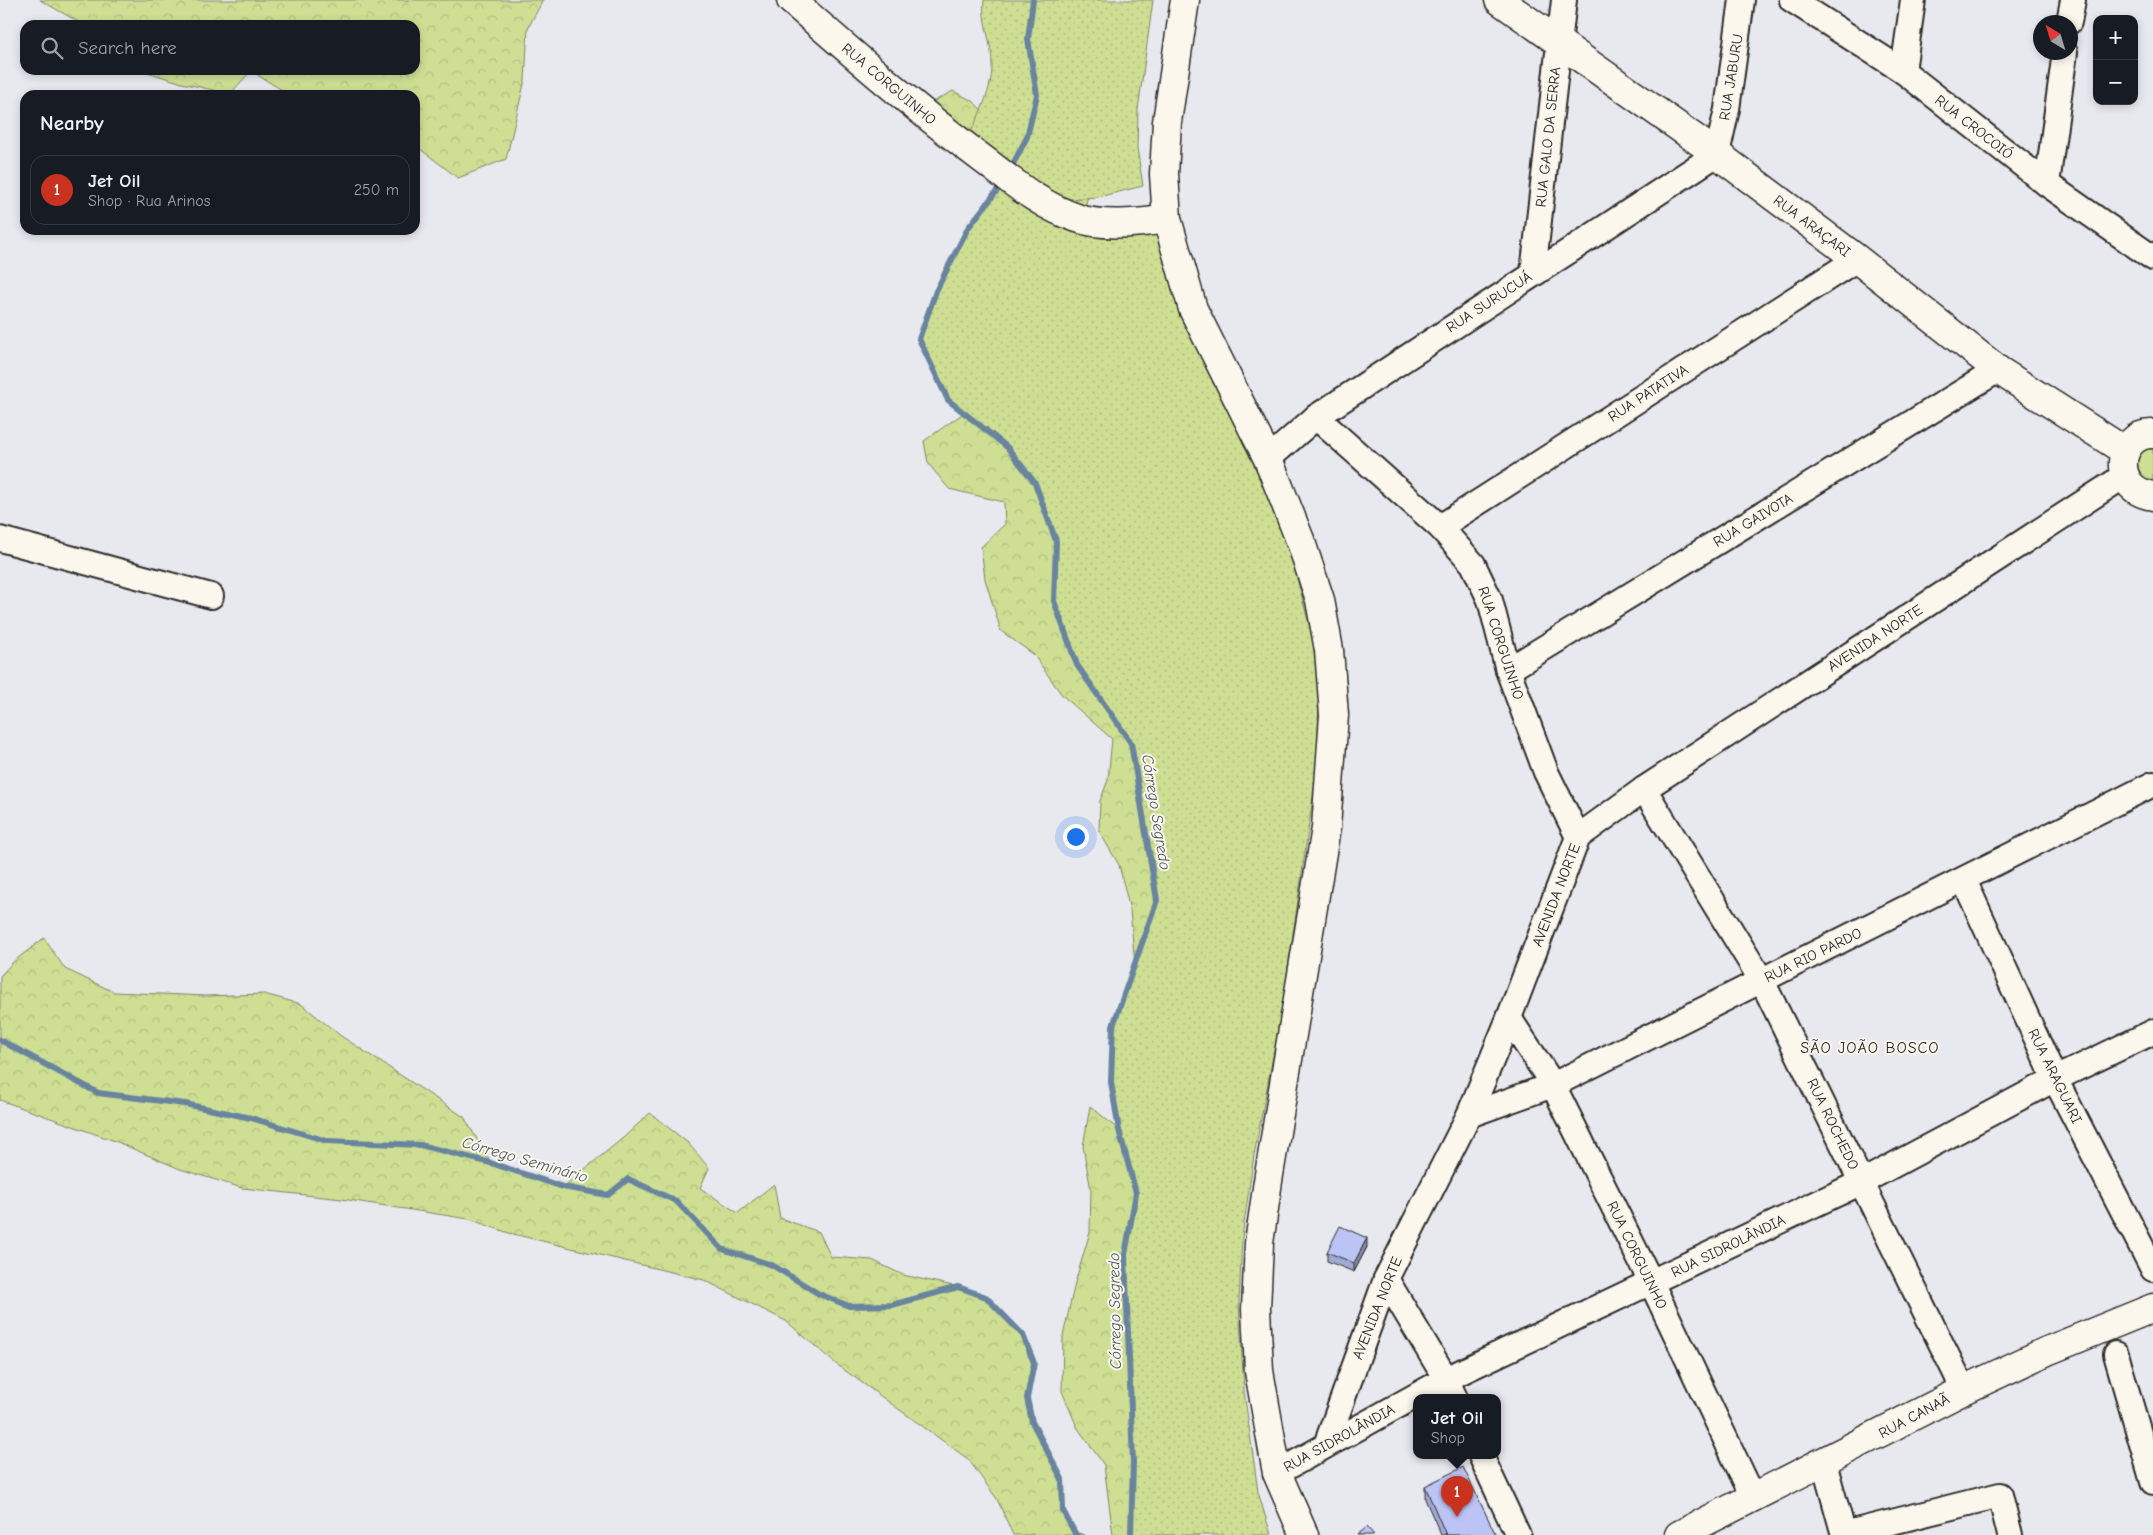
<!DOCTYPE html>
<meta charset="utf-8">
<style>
:root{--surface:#171b24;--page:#242831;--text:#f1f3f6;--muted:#9ea1a6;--line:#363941;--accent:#c8321e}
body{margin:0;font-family:"Comic Neue",sans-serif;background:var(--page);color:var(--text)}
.controls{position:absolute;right:15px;top:15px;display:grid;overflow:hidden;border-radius:10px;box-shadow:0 2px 8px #0003}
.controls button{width:45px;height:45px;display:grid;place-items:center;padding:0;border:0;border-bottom:1px solid var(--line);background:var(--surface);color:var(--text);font:25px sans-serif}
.compass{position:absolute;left:2033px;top:15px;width:45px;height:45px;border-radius:50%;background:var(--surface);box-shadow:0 2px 8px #0003;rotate:322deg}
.you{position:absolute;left:1075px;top:836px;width:18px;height:18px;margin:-12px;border:4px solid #fff;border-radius:50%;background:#1a73e8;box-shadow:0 0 0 8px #1a73e833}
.badge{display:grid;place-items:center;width:32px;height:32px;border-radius:50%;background:var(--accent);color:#fff;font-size:16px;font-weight:700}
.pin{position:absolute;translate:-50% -41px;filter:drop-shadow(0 1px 2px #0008)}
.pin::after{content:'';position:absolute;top:26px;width:18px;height:15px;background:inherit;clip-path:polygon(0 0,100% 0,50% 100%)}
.popup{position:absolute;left:1413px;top:1394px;width:88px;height:65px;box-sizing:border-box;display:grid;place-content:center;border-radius:10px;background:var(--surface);filter:drop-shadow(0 1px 4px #0005);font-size:16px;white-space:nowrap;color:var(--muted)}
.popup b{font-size:19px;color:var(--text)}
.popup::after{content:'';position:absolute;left:50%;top:100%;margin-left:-10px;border:10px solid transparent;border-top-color:var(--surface)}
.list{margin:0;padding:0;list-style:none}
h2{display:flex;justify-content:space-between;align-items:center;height:65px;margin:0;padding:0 20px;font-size:21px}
h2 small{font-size:16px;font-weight:400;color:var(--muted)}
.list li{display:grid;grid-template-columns:32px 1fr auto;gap:15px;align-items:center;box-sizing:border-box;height:70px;margin:0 10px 10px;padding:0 10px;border:1px solid var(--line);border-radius:15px}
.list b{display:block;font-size:19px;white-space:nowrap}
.list p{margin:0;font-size:16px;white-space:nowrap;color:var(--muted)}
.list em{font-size:16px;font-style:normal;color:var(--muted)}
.icon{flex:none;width:28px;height:28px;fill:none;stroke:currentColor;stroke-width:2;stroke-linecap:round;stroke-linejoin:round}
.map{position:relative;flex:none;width:2153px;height:1535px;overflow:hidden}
.search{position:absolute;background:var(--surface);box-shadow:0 2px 8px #0003;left:20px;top:20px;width:400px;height:55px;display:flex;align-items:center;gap:12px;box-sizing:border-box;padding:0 18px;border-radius:15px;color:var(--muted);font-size:19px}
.panel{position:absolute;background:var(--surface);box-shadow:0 2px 8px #0003;left:20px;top:90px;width:400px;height:145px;border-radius:15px}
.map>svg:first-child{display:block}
.green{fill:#cedf93;stroke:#7c855f}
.forest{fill:url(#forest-crowns);stroke:#7c855f}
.park{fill:url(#park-dots);stroke:#7c855f}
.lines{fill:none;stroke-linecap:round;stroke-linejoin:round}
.stream{stroke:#68849e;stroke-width:6}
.street-casing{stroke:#2b2b2b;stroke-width:28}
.secondary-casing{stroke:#2b2b2b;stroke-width:31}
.street{stroke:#fbf7ec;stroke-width:24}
.secondary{stroke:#fbf7ec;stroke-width:28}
.wall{fill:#a2a9d3;stroke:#2b2b2b}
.shaded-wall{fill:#8489ac;stroke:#2b2b2b}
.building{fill:#bcc4f5;stroke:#2b2b2b}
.labels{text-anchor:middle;stroke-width:4;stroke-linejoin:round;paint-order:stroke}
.street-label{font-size:15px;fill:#2b2b2b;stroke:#fbf7ec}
.water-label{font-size:16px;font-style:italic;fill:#495765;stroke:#fbf7ec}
.neighbourhood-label{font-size:16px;letter-spacing:1px;fill:#2b2b2b;stroke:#fbf7ec}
</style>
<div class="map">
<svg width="2153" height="1535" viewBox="0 0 2153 1535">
<defs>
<pattern id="forest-crowns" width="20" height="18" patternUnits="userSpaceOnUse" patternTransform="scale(1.25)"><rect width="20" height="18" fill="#cedf93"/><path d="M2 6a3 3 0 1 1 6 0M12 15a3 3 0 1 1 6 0" fill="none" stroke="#b1c07f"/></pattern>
<pattern id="park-dots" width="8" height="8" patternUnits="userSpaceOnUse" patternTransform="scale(1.25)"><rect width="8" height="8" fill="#cedf93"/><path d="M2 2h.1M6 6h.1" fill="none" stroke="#b1c07f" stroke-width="1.8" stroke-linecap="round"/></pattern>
</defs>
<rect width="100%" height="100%" fill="#e8e8ef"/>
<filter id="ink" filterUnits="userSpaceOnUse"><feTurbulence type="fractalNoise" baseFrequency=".02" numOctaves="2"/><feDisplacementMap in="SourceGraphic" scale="10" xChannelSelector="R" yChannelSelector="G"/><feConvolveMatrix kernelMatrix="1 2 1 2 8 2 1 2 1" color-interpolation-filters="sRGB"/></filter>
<g filter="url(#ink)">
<!-- green -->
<path class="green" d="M2153,447V485L2136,473C2136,458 2138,452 2153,447Z"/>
<!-- forest -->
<g class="forest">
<polygon points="40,0 543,0 528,28 525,80 506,159 458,178 415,145 415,95 290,95 251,71 230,94 182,83 141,70 415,70 415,25 84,25"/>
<polygon points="953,91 973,101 989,118 1093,178 1076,239 1303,597 1319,699 1317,769 1281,776 1201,1535 1113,1535 1104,1465 1077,1427 1062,1391 1063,1336 1075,1283 1090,1232 1091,1190 1083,1147 1090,1106 1119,1130 1111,1082 1113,1026 1135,966 1130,910 1119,865 1099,831 1100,801 1108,780 1112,739 1062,695 1033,654 1001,631 985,579 981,547 1005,524 1004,502 949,489 928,463 924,441 965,412 948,400 919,339 936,291 968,228 1006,174 925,106"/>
<polygon points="44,938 65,969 114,992 206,996 264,994 301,1004 341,1036 464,1117 491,1163 563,1187 623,1138 650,1113 688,1143 709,1168 700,1188 738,1213 774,1184 780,1218 819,1232 831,1257 872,1260 903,1275 958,1287 986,1297 1023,1335 1034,1363 1027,1398 1032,1422 1062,1479 1063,1511 1072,1531 1085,1535 1013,1535 997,1499 968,1459 836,1364 786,1321 704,1280 509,1233 469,1219 342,1199 242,1188 180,1169 115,1141 0,1100 0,976 13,962"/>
</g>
<!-- park -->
<path class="park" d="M984,0H1153L1138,110L1137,148L1143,186L1098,197L1055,200L1045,208L1155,225L1178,308L1253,456L1286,536L1316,651L1319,699L1317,769L1282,1010L1254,1155L1242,1237L1239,1303L1244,1391L1258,1492L1271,1535H1131L1133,1462L1125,1255L1136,1193L1119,1130L1111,1082L1113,1026L1157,900L1131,743L1077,665L1054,601L1056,541L1035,483L1007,447L948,400L919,339L936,291L968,228L1004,181L962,150C974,125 992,94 992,66C993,44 981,22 984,0Z"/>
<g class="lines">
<!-- stream -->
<g class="stream">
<polyline points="1009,172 1027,137 1037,95 1028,39 1033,0"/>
<polyline points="1003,183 968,228 936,291 919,339 948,400 1007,447 1035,483 1056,541 1054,601 1077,665 1131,743 1157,900 1113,1026 1111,1082 1119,1130 1136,1193 1125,1255 1133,1462 1131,1535"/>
<polyline points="0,1040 98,1093 185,1104 251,1118 327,1141 420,1145 491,1163 563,1187 608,1195 628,1179 676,1201 722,1249 772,1265 819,1294 849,1306 892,1305 958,1287 986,1297 1023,1335 1034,1363 1027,1398 1032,1422 1062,1479 1063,1511 1076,1535"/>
</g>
<defs>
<g id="street">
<polyline points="1792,0 1903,71 2047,184 2153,258"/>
<polyline points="2069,22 2073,0"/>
<polyline points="1903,71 1913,0"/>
<polyline points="2047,184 2065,52"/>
<polyline points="1533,273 1564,0"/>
<polyline points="1316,417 1440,527 1473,564 1490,600 1508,670 1546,772 1578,837"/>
<polyline points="1268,459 1316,417 1717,154 1727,109 1742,0"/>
<polyline points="1440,527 1857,259"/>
<polyline points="0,539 211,596"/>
<polyline points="1508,670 1998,370"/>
<polyline points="1644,789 1762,981 1964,1390"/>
<polyline points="1964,880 2055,1079 2153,1269"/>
<polyline points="1509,1018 1553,1085 1651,1282 1753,1497"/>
<polyline points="1469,1115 1553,1085 2153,784"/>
<polyline points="1386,1279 1446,1379 1455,1398"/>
<polyline points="2116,1354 2153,1482"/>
<polyline points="1326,1445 1386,1279 1469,1115 1509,1018 1578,837 1644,789 2124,476"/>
<polyline points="1481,1456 1518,1535"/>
<polyline points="1824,1463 1844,1535"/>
<polyline points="1277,1473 1446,1379 1862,1182 2055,1079 2153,1032"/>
<polyline points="1844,1534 2000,1495 2010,1535"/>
</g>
<g id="secondary">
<path d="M791,0C854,55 917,110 984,160C1013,182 1041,206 1077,218C1101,227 1142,223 1167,219"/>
<polyline points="1185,0 1167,122 1164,174 1167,219 1193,309 1268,459 1302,545 1320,600 1329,650 1334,715 1326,828 1268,1181 1259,1243 1256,1309 1259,1371 1277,1473 1304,1535"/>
<polyline points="1499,0 1717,154 1857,259 1998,370 2125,451"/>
<path d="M2153,434C2118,432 2108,489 2153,496"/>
<polyline points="1679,1535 1964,1390 2047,1351 2153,1308"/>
</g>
</defs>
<!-- street casing -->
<use href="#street" class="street-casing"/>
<!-- secondary casing -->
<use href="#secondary" class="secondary-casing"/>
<!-- street -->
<use href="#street" class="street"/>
<!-- secondary -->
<use href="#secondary" class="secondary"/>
</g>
<!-- wall -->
<g class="wall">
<polygon points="1367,1247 1354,1272 1327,1261 1327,1252"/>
<polygon points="1425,1486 1496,1535 1441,1535 1425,1499"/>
</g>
<!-- shaded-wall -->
<polygon class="shaded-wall" points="1367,1238 1367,1247 1354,1272 1354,1263"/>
<!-- building -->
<g class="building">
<polygon points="1340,1226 1367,1238 1354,1263 1327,1252"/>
<polygon points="1463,1467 1496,1535 1446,1535 1425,1486"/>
<polygon points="1367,1527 1374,1535 1357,1535"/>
</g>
</g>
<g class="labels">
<!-- street labels -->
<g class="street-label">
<text transform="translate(1731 77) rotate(-81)" y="5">RUA JABURU</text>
<text transform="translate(889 84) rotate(40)" y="5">RUA CORGUINHO</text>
<text transform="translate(1974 127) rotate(38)" y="5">RUA CROCOIÓ</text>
<text transform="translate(1548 137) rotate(-84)" y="5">RUA GALO DA SERRA</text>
<text transform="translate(1812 226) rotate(37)" y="5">RUA ARAÇARI</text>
<text transform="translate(1489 302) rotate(-33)" y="5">RUA SURUCUÁ</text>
<text transform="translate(1648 393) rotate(-33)" y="5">RUA PATATIVA</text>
<text transform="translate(1753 520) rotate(-31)" y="5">RUA GAIVOTA</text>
<text transform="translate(1875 638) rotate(-33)" y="5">AVENIDA NORTE</text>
<text transform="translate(1501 643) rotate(72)" y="5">RUA CORGUINHO</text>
<text transform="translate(1556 895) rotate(-69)" y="5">AVENIDA NORTE</text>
<text transform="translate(1813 955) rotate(-26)" y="5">RUA RIO PARDO</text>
<text transform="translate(2055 1076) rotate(64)" y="5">RUA ARAGUARI</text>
<text transform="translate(1833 1124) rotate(64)" y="5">RUA ROCHEDO</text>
<text transform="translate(1728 1246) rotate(-26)" y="5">RUA SIDROLÂNDIA</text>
<text transform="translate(1637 1255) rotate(64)" y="5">RUA CORGUINHO</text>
<text transform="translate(1377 1308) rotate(-68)" y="5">AVENIDA NORTE</text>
<text transform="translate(1914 1416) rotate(-28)" y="5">RUA CANAÃ</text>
<text transform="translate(1339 1438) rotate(-29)" y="5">RUA SIDROLÂNDIA</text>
</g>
<!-- water labels -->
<g class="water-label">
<text transform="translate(1157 812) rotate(81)" y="6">Córrego Segredo</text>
<text transform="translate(525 1159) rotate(16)" y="6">Córrego Seminário</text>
<text transform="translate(1114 1311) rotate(-91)" y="6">Córrego Segredo</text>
</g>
<!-- neighbourhood labels -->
<g class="neighbourhood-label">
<text x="1870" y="1053">SÃO JOÃO BOSCO</text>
</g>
</g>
</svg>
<div class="controls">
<button>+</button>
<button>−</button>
</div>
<svg class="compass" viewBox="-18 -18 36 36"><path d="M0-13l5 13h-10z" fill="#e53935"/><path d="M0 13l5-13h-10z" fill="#9ea1a6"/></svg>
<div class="you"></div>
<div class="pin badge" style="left:1457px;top:1517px">1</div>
<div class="popup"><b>Jet Oil</b>Shop</div>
<div class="search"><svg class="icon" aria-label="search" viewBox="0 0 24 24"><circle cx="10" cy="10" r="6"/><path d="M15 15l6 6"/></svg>Search here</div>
<section class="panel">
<h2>Nearby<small></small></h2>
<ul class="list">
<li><span class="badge">1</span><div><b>Jet Oil</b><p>Shop · Rua Arinos</p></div><em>250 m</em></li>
</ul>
</section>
</div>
